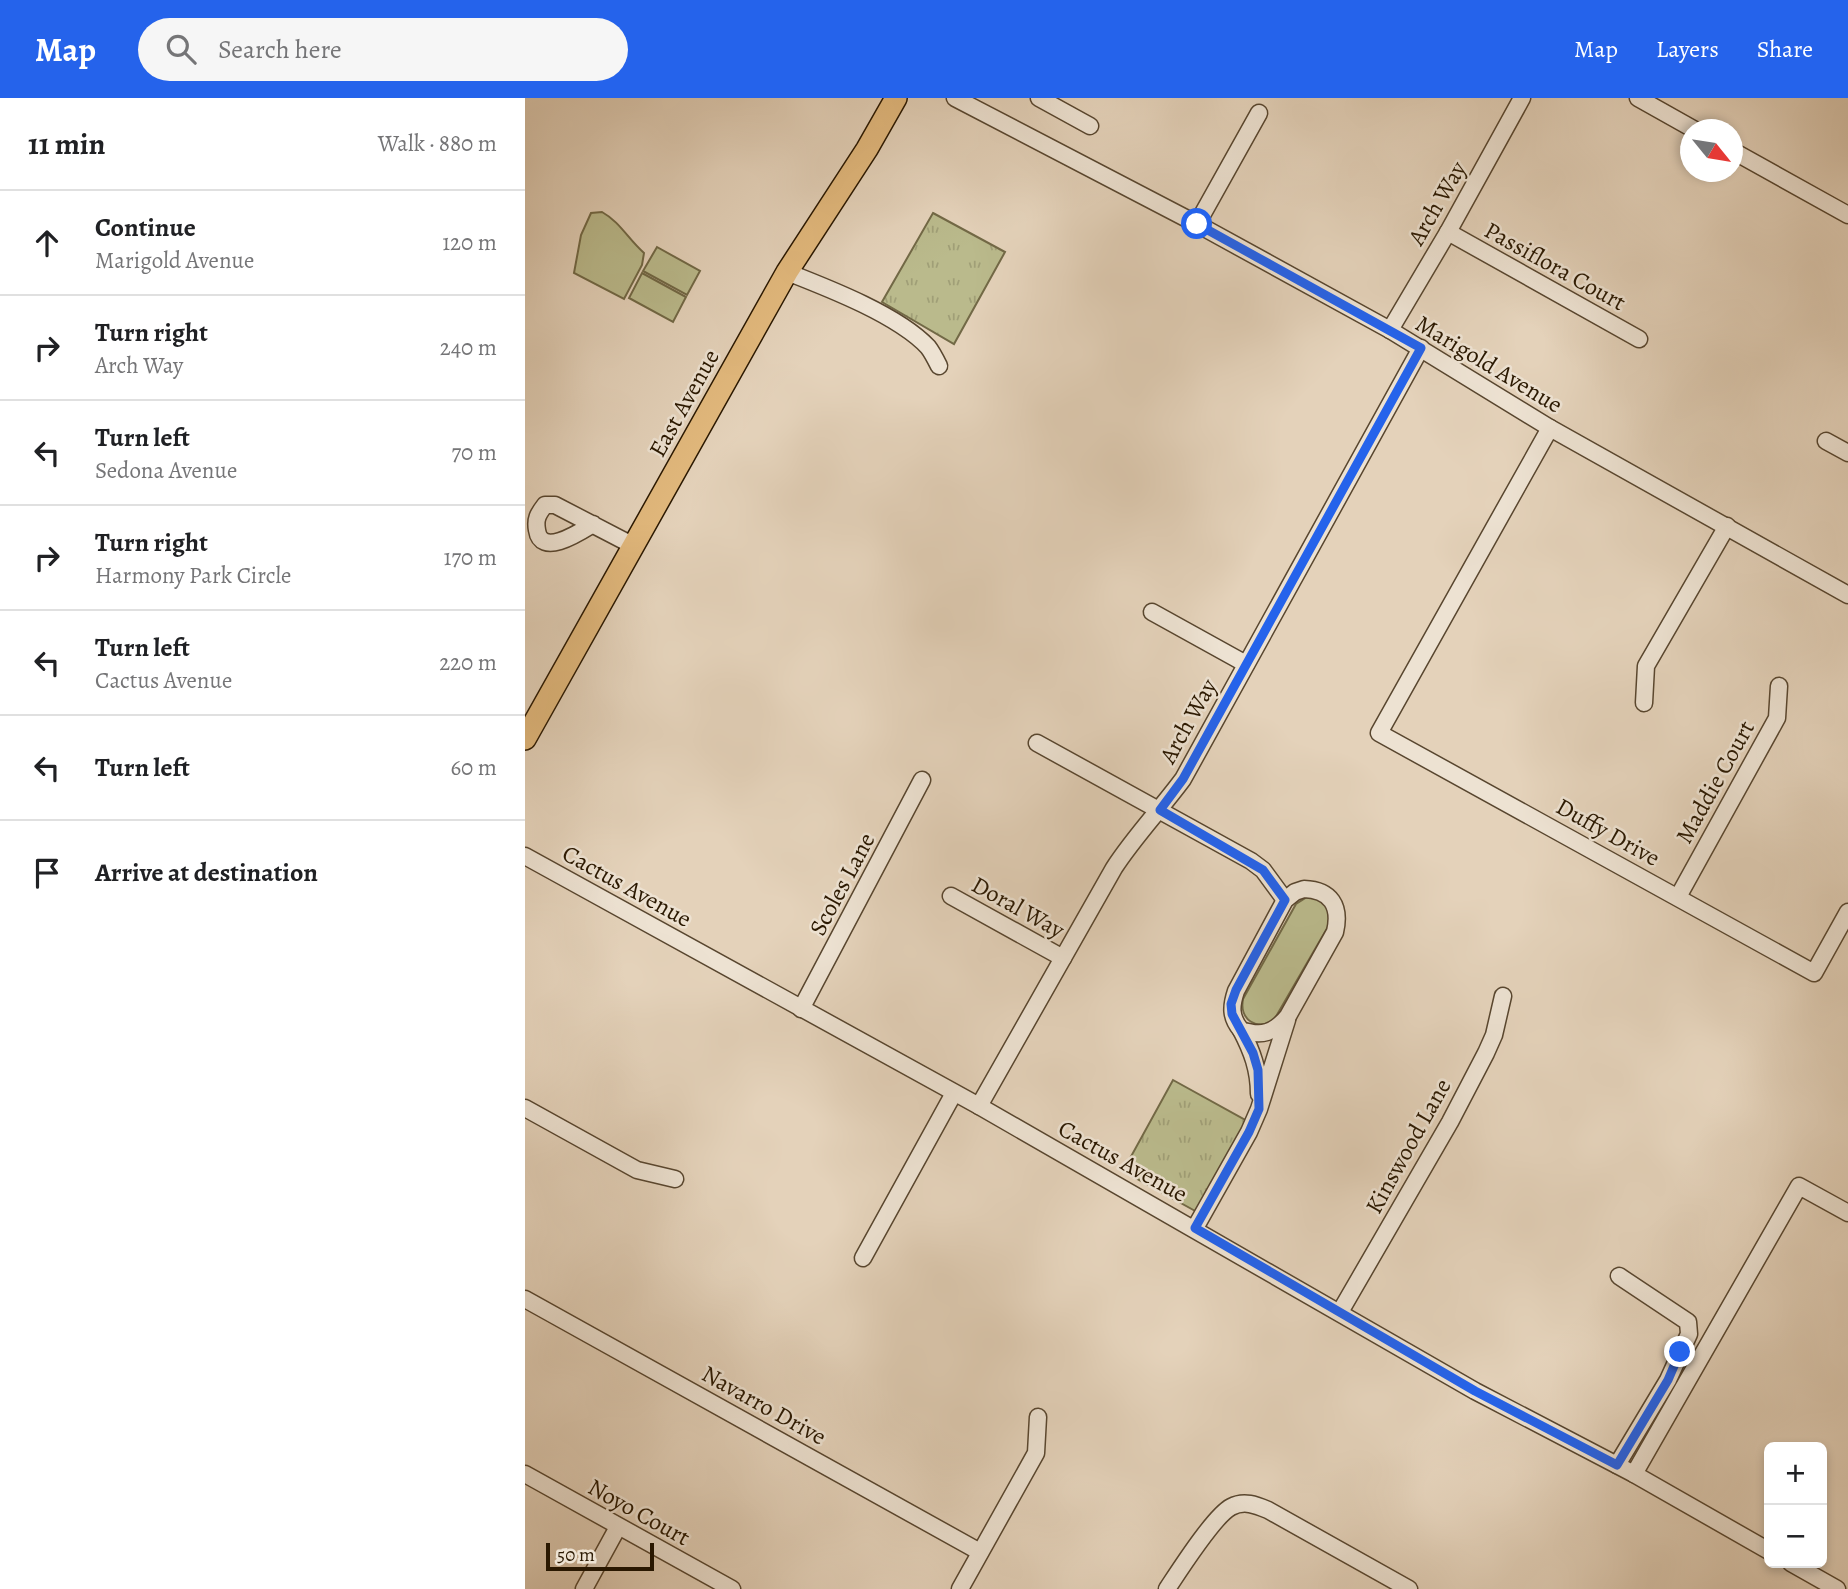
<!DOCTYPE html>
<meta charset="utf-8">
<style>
:root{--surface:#fff;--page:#f6f6f6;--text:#202124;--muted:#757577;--line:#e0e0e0;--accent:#2563eb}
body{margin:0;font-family:Alegreya,serif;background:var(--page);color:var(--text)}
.controls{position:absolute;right:21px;bottom:21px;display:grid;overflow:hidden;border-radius:10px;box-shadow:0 4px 10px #0003}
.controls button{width:63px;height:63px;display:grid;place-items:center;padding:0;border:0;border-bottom:2px solid var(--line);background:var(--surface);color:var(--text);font:35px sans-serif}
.compass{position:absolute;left:1155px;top:21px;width:63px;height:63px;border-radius:50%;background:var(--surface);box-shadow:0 4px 10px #0003;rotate:120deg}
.scale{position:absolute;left:21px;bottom:18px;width:108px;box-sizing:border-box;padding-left:7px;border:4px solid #2a1801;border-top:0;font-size:19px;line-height:24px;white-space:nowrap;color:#2a1801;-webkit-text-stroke:5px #ede2d2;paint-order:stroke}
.stop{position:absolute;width:21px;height:21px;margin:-16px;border:5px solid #2563eb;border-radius:50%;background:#fff}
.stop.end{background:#2563eb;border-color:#fff;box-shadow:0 2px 7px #0008}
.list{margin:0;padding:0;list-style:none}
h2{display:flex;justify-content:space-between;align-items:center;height:91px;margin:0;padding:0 28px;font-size:30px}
h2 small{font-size:23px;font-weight:400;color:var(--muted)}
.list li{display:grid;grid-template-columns:46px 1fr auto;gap:21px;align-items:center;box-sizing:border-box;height:105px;padding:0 28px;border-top:2px solid var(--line)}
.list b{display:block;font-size:26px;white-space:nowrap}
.list p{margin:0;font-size:23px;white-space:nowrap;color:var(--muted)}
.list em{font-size:23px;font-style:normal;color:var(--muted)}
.icon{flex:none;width:38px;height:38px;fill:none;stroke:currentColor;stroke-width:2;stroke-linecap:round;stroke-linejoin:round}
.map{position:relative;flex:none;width:1323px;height:1491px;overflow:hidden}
header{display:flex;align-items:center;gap:42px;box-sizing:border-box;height:98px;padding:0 35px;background:var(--accent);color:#fff}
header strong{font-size:33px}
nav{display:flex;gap:38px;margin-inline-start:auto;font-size:24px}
.search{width:490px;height:63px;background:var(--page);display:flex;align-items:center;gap:18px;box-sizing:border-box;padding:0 24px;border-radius:38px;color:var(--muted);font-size:26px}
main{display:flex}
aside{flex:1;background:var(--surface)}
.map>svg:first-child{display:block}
.grass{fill:url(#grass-tufts);stroke:#726946;stroke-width:2}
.park{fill:#baba8c;stroke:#726946;stroke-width:2}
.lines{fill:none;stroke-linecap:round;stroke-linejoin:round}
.minor-casing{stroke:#58462f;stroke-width:19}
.major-casing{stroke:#2a1801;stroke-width:24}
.minor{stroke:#ede2d2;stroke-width:16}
.major{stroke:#e2b97d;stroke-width:21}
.route{stroke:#2563eb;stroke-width:9}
.labels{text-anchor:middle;stroke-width:5;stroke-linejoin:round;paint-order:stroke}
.street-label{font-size:24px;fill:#2a1801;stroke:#ede2d2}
</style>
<header>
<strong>Map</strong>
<div class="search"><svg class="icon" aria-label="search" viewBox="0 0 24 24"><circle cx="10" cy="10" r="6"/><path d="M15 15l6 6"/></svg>Search here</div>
<nav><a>Map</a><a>Layers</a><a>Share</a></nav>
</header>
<main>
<aside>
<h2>11 min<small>Walk · 880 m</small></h2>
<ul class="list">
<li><svg class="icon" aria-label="ahead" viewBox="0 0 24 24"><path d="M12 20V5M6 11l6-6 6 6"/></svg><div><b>Continue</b><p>Marigold Avenue</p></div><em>120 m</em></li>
<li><svg class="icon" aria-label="right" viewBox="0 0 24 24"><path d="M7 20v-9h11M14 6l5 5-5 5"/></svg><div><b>Turn right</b><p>Arch Way</p></div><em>240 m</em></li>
<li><svg class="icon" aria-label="left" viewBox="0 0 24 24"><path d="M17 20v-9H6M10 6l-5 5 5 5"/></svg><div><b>Turn left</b><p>Sedona Avenue</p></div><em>70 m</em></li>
<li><svg class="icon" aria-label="right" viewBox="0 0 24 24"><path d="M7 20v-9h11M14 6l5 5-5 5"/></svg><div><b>Turn right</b><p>Harmony Park Circle</p></div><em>170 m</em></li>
<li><svg class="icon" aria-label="left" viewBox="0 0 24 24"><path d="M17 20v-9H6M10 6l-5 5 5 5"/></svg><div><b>Turn left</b><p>Cactus Avenue</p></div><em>220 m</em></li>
<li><svg class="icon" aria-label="left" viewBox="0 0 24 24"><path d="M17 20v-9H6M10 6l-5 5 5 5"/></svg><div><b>Turn left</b></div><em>60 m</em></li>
<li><svg class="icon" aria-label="arrive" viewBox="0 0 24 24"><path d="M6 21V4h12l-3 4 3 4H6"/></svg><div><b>Arrive at destination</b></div></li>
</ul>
</aside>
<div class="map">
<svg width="1323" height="1491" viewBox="0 0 1323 1491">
<defs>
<pattern id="grass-tufts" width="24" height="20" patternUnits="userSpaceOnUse" patternTransform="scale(1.75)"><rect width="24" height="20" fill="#baba8c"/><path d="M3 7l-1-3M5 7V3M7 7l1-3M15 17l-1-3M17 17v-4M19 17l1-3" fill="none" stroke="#a09f77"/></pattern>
</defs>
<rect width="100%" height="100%" fill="#e4d2ba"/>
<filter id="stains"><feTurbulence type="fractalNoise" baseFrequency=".00286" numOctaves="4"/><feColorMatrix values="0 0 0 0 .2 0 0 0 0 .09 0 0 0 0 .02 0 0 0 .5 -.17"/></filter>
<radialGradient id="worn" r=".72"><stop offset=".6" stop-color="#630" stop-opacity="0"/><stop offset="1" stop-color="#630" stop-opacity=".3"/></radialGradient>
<!-- grass -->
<g class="grass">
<polygon points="408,115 480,154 429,246 357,204"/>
<polygon points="648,982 722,1023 672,1114 598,1073"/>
</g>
<!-- park -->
<g class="park">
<path d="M77,114C95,124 103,141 119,155L117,167L99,201L49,175L56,137L66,115Z"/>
<polygon points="132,149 175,173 162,197 118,173"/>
<polygon points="117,175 161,199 148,224 104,200"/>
<path d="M788,798C803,805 806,811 804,827L749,922C732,933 714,922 718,901L771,806L782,799Z"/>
</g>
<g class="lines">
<defs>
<g id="minor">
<polyline points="430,0 672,126 865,232 1025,330 1323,497"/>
<polyline points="514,0 565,28"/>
<polyline points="1113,0 1170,32"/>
<polyline points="1208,53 1323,117"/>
<polyline points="672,126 734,15"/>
<polyline points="923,134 1114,241"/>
<path d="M262,174C303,190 373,217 403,249C407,254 411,262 414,268"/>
<polyline points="865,232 923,134 997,0"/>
<polyline points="1025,330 854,635 1289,875 1323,814"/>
<polyline points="1301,343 1323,355"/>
<path d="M68,426C55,434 16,460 12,432C10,421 13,416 20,407H30L109,448"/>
<polyline points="627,514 721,566"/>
<polyline points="1119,605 1121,568 1202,428"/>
<polyline points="512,645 726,763 738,772 760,802"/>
<polyline points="0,758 454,1008 950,1293 1109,1376 1244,1453"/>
<path d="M779,791C806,792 816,808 810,834L763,918C749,935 737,939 716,932C705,919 706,908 711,893L760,802L770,794Z"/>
<polyline points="426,798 538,860"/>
<polyline points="1153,799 1252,620 1254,588"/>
<polyline points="276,911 397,682"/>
<path d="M716,932C727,953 734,972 734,996"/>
<path d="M454,1008L589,770C609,739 635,712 658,681L896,250"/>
<polyline points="0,1010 112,1072 150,1081"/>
<polyline points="670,1130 724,1034 734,1011 762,922"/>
<polyline points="338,1160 429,995"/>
<polyline points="0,1201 455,1454"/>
<polyline points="815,1214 925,1024 961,955 969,937 978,898"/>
<polyline points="1092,1367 1143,1282 1164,1236 1163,1224 1094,1178"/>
<polyline points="0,1376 207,1491"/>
<polyline points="1109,1376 1274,1088 1323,1115"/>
<polyline points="1266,1465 1312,1491"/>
<polyline points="59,1491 93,1429"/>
<polyline points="435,1491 511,1355 513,1319"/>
<path d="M642,1491C654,1473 689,1418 706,1409C719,1402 731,1407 743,1412L884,1491"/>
</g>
<polyline id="major" points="0,641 262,174 342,51 371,0"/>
</defs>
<!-- minor casing -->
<use href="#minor" class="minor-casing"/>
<!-- major casing -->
<use href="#major" class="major-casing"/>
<!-- minor -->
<use href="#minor" class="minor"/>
<!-- major -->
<use href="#major" class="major"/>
</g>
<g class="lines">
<!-- route -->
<polyline class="route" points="672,126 896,250 658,681 635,712 738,772 760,802 711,892 706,906 707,916 728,955 733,972 734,1011 724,1034 670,1130 950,1293 1092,1367 1143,1282 1155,1254"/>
</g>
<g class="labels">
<!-- street labels -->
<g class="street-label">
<text transform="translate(912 105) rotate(-60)" y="8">Arch Way</text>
<text transform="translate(1030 168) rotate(29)" y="8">Passiflora Court</text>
<text transform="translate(964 266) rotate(31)" y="8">Marigold Avenue</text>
<text transform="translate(159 305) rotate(-61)" y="8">East Avenue</text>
<text transform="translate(663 623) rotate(-61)" y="8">Arch Way</text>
<text transform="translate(1190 684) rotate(-61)" y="8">Maddie Court</text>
<text transform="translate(1083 734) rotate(29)" y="8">Duffy Drive</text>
<text transform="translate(317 786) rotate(-62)" y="8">Scoles Lane</text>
<text transform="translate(102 788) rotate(29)" y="8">Cactus Avenue</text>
<text transform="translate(493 809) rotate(29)" y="8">Doral Way</text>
<text transform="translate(883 1048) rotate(-61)" y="8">Kinswood Lane</text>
<text transform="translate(598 1063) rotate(29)" y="8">Cactus Avenue</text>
<text transform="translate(239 1307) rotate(29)" y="8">Navarro Drive</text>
<text transform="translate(114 1414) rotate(29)" y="8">Noyo Court</text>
</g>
</g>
<rect width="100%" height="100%" filter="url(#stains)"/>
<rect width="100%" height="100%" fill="url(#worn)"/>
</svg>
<div class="controls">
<button>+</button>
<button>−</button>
</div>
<svg class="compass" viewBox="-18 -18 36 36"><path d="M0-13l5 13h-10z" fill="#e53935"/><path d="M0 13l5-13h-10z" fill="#757577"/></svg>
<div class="scale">50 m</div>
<div class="stop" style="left:672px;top:126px"></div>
<div class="stop end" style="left:1155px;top:1254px"></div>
</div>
</main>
